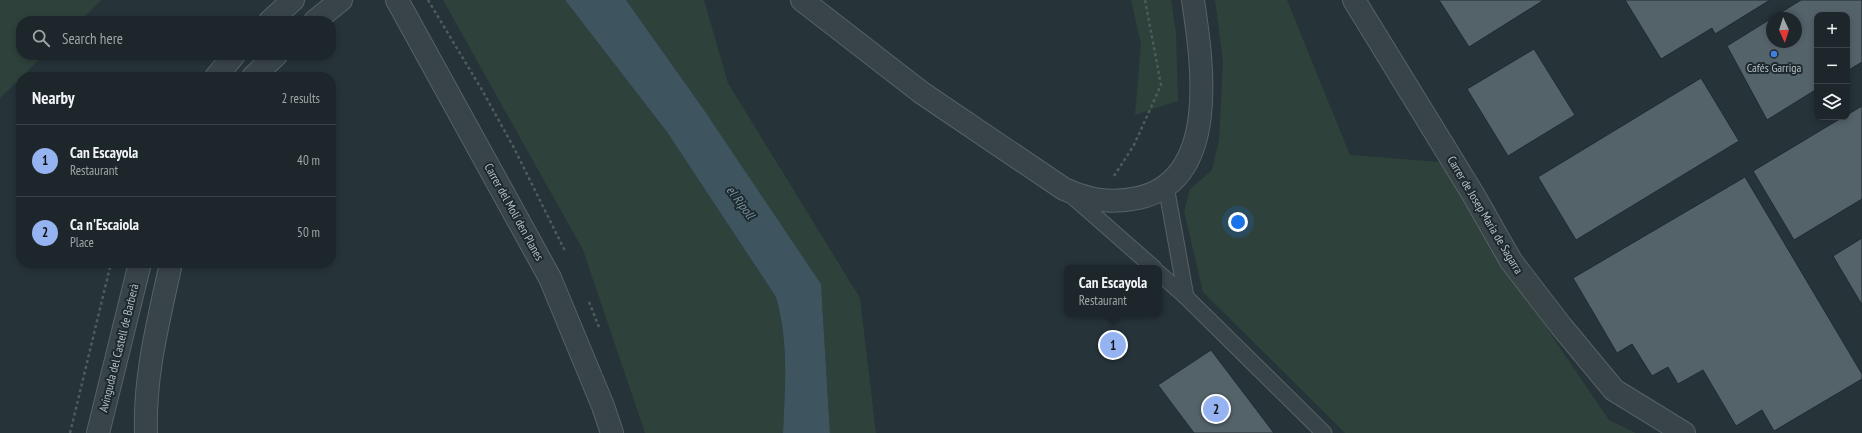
<!DOCTYPE html>
<meta charset="utf-8">
<style>
:root{--surface:#1c262b;--page:#293237;--text:#f1f3f6;--muted:#a0a5a9;--line:#3a4347;--accent:#95b2f1}
body{margin:0;font-family:"PT Sans Narrow",sans-serif;background:var(--page);color:var(--text)}
.controls{position:absolute;right:12px;top:12px;display:grid;overflow:hidden;border-radius:8px;box-shadow:0 2px 6px #0003}
.controls button{width:36px;height:36px;display:grid;place-items:center;padding:0;border:0;border-bottom:1px solid var(--line);background:var(--surface);color:var(--text);font:20px sans-serif}
.compass{position:absolute;left:1766px;top:12px;width:36px;height:36px;border-radius:50%;background:var(--surface);box-shadow:0 2px 6px #0003;rotate:176deg}
.you{position:absolute;left:1238px;top:222px;width:14px;height:14px;margin:-10px;border:3px solid #fff;border-radius:50%;background:#1a73e8;box-shadow:0 0 0 6px #1a73e833}
.badge{display:grid;place-items:center;width:26px;height:26px;border-radius:50%;background:var(--accent);color:#111;font-size:13px;font-weight:700}
.pin{position:absolute;translate:-50% -50%;border:2px solid #fff;box-shadow:0 1px 4px #0006}
.popup{position:absolute;left:1064px;top:265px;width:98px;height:52px;box-sizing:border-box;display:grid;place-content:center;border-radius:8px;background:var(--surface);filter:drop-shadow(0 1px 3px #0005);font-size:13px;white-space:nowrap;color:var(--muted)}
.popup b{font-size:15px;color:var(--text)}
.popup::after{content:'';position:absolute;left:50%;top:100%;margin-left:-8px;border:8px solid transparent;border-top-color:var(--surface)}
.list{margin:0;padding:0;list-style:none}
h2{display:flex;justify-content:space-between;align-items:center;height:52px;margin:0;padding:0 16px;font-size:17px}
h2 small{font-size:13px;font-weight:400;color:var(--muted)}
.list li{display:grid;grid-template-columns:26px 1fr auto;gap:12px;align-items:center;box-sizing:border-box;height:72px;padding:0 16px;border-top:1px solid var(--line)}
.list b{display:block;font-size:15px;white-space:nowrap}
.list p{margin:0;font-size:13px;white-space:nowrap;color:var(--muted)}
.list em{font-size:13px;font-style:normal;color:var(--muted)}
.icon{flex:none;width:22px;height:22px;fill:none;stroke:currentColor;stroke-width:2;stroke-linecap:round;stroke-linejoin:round}
.map{position:relative;flex:none;width:1862px;height:433px;overflow:hidden}
.search{position:absolute;background:var(--surface);box-shadow:0 2px 6px #0003;left:16px;top:16px;width:320px;height:44px;display:flex;align-items:center;gap:10px;box-sizing:border-box;padding:0 14px;border-radius:16px;color:var(--muted);font-size:15px}
.panel{position:absolute;background:var(--surface);box-shadow:0 2px 6px #0003;left:16px;top:72px;width:320px;height:196px;border-radius:16px}
.map>svg:first-child{display:block}
.green{fill:#2e413b}
.water{fill:#3e545f}
.building{fill:#546269;stroke:#202b30}
.lines{fill:none;stroke-linecap:round;stroke-linejoin:round}
.lane-casing{stroke:#576267;stroke-width:17}
.street-casing{stroke:#576267;stroke-width:24}
.path{stroke:#4d5d5b;stroke-width:2.5;stroke-dasharray:3 3;stroke-linecap:butt}
.lane{stroke:#394449;stroke-width:15}
.street{stroke:#394449;stroke-width:22}
.shop-dot{fill:#3f7fe0;stroke:#1e292e;stroke-width:1.5}
.labels{text-anchor:middle;stroke-width:4;stroke-linejoin:round;paint-order:stroke}
.poi-label{font-size:12px;fill:#b5bfc5;stroke:#1e292e}
.street-label{font-size:12px;fill:#b5bfc5;stroke:#1e292e}
.water-label{font-size:13px;font-style:italic;fill:#7996a4;stroke:#1e292e}
</style>
<div class="map">
<svg width="1862" height="433" viewBox="0 0 1862 433">
<rect width="100%" height="100%" fill="#263339"/>
<!-- green -->
<g class="green">
<polygon points="0,0 101,0 80,21 21,21 21,55 44,55 0,98"/>
<path d="M443,0H565L667,132L776,297C789,343 785,386 783,433H645L583,250Z"/>
<polygon points="626,0 704,0 728,83 860,298 876,433 830,433 821,284 702,107"/>
<polygon points="1131,0 1171,0 1176,32 1178,101 1135,115 1141,44"/>
<polygon points="1215,0 1287,0 1350,155 1440,162 1556,342 1609,420 1636,433 1345,433 1203,292 1184,211 1190,189 1212,170 1219,140 1223,62"/>
</g>
<!-- water -->
<path class="water" d="M565,0H626L702,107L821,284L830,433H783C785,386 789,343 776,297L667,132Z"/>
<!-- building -->
<g class="building">
<polygon points="1439,0 1544,0 1469,47"/>
<polygon points="1625,0 1770,0 1715,34 1712,28 1661,59"/>
<polygon points="1801,0 1862,0 1862,62 1847,71 1847,15 1817,15 1817,89 1767,120 1727,46 1772,18 1772,42 1796,42 1796,18 1772,18"/>
<polygon points="1534,49 1575,115 1508,156 1467,89"/>
<polygon points="1701,78 1739,141 1576,240 1538,177"/>
<polygon points="1862,106 1862,199 1794,240 1753,171 1843,117 1847,117 1847,115"/>
<polygon points="1745,177 1862,374 1862,379 1774,431 1762,410 1736,426 1703,370 1678,384 1668,367 1652,376 1632,344 1617,353 1573,278"/>
<polygon points="1862,238 1862,305 1833,256"/>
<polygon points="1211,350 1274,433 1194,433 1158,385"/>
</g>
<g class="lines">
<defs>
<g id="lane">
<polyline points="1166,186 1186,297"/>
<polyline points="1071,195 1154,268"/>
<polyline points="1159,273 1186,297 1324,433"/>
</g>
<g id="street">
<polyline points="397,0 550,278 603,406 612,433"/>
<path d="M802,0L922,93L1064,189C1089,200 1110,204 1138,198C1221,180 1202,61 1193,0"/>
<polyline points="1354,0 1473,194 1511,261 1561,326 1614,390 1684,433"/>
<polyline points="270,21 293,0"/>
<polyline points="315,21 341,0"/>
<polyline points="216,77 234,55"/>
<polyline points="253,77 276,55"/>
<polyline points="98,433 140,263"/>
<path d="M146,433C144,375 159,319 171,263"/>
</g>
</defs>
<!-- lane casing -->
<use href="#lane" class="lane-casing"/>
<!-- street casing -->
<use href="#street" class="street-casing"/>
<!-- path -->
<g class="path">
<polyline points="428,0 482,90 514,148 565,251"/>
<polyline points="1114,176 1134,145 1161,85 1145,0"/>
<polyline points="589,302 599,327"/>
<polyline points="70,433 111,263"/>
</g>
<!-- lane -->
<use href="#lane" class="lane"/>
<!-- street -->
<use href="#street" class="street"/>
</g>
<!-- markers -->
<circle class="shop-dot" cx="1774" cy="54" r="4"/>
<g class="labels">
<!-- poi labels -->
<g class="poi-label">
<text x="1774" y="72">Cafés Garriga</text>
</g>
<!-- street labels -->
<g class="street-label">
<text transform="translate(514 212) rotate(61)" y="4">Carrer del Molí den Planes</text>
<text transform="translate(1485 215) rotate(59)" y="4">Carrer de Josep Maria de Sagarra</text>
<text transform="translate(119 348) rotate(-76)" y="4">Avinguda del Castell de Barberà</text>
</g>
<!-- water labels -->
<g class="water-label">
<text transform="translate(741 202) rotate(53)" y="5">el Ripoll</text>
</g>
</g>
</svg>
<div class="controls">
<button>+</button>
<button>−</button>
<button><svg class="icon" aria-label="layers" viewBox="0 0 24 24"><path d="M12 4l9 5-9 5-9-5zM3 14l9 5 9-5"/></svg></button>
</div>
<svg class="compass" viewBox="-18 -18 36 36"><path d="M0-13l5 13h-10z" fill="#e53935"/><path d="M0 13l5-13h-10z" fill="#a0a5a9"/></svg>
<div class="you"></div>
<div class="pin badge" style="left:1113px;top:345px">1</div>
<div class="popup"><b>Can Escayola</b>Restaurant</div>
<div class="pin badge" style="left:1216px;top:409px">2</div>
<div class="search"><svg class="icon" aria-label="search" viewBox="0 0 24 24"><circle cx="10" cy="10" r="6"/><path d="M15 15l6 6"/></svg>Search here</div>
<section class="panel">
<h2>Nearby<small>2 results</small></h2>
<ul class="list">
<li><span class="badge">1</span><div><b>Can Escayola</b><p>Restaurant</p></div><em>40 m</em></li>
<li><span class="badge">2</span><div><b>Ca n'Escaiola</b><p>Place</p></div><em>50 m</em></li>
</ul>
</section>
</div>
